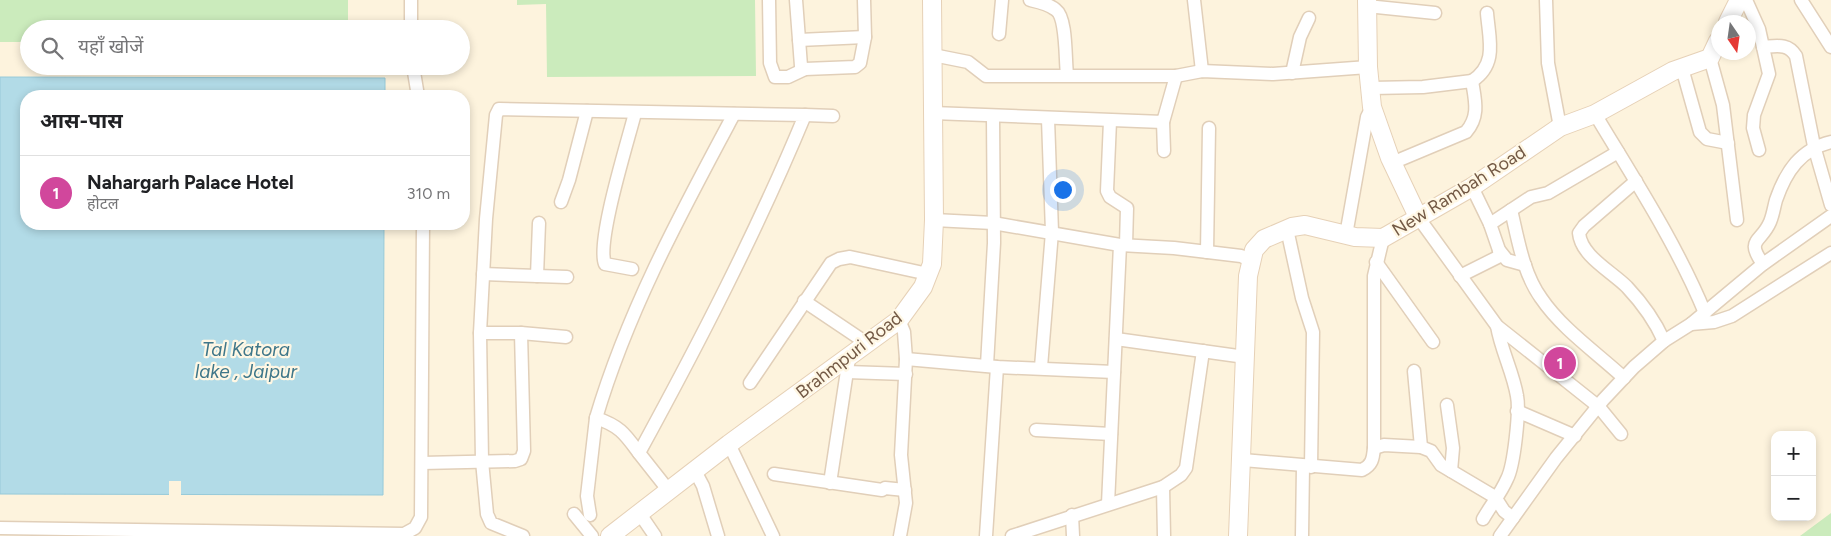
<!DOCTYPE html>
<html lang="hi">
<meta charset="utf-8">
<style>
:root{--surface:#fff;--page:#f6f6f6;--text:#202124;--muted:#757577;--line:#e0e0e0;--accent:#2563eb}
body{margin:0;font-family:Figtree,"Noto Sans Devanagari",sans-serif;background:var(--page);color:var(--text)}
.controls{position:absolute;right:15px;bottom:15px;display:grid;overflow:hidden;border-radius:10px;box-shadow:0 2px 8px #0003}
.controls button{width:45px;height:45px;display:grid;place-items:center;padding:0;border:0;border-bottom:1px solid var(--line);background:var(--surface);color:var(--text);font:25px sans-serif}
.compass{position:absolute;left:1711px;top:15px;width:45px;height:45px;border-radius:50%;background:var(--surface);box-shadow:0 2px 8px #0003;rotate:167deg}
.you{position:absolute;left:1062px;top:189px;width:18px;height:18px;margin:-12px;border:4px solid #fff;border-radius:50%;background:#1a73e8;box-shadow:0 0 0 8px #1a73e833}
.badge{display:grid;place-items:center;width:32px;height:32px;border-radius:50%;background:var(--accent);color:#fff;font-size:16px;font-weight:700}
.pin{position:absolute;translate:-50% -50%;border:2px solid #fff;box-shadow:0 1px 5px #0006}
.list{margin:0;padding:0;list-style:none}
h2{display:flex;justify-content:space-between;align-items:center;height:65px;margin:0;padding:0 20px;font-size:21px}
h2 small{font-size:16px;font-weight:400;color:var(--muted)}
.list li{display:grid;grid-template-columns:32px 1fr auto;gap:15px;align-items:center;box-sizing:border-box;height:75px;padding:0 20px;border-top:1px solid var(--line)}
.list b{display:block;font-size:19px;white-space:nowrap}
.list p{margin:0;font-size:16px;white-space:nowrap;color:var(--muted)}
.list em{font-size:16px;font-style:normal;color:var(--muted)}
.icon{flex:none;width:28px;height:28px;fill:none;stroke:currentColor;stroke-width:2;stroke-linecap:round;stroke-linejoin:round}
.map{position:relative;flex:none;width:1831px;height:536px;overflow:hidden}
.search{position:absolute;background:var(--surface);box-shadow:0 2px 8px #0003;left:20px;top:20px;width:450px;height:55px;display:flex;align-items:center;gap:12px;box-sizing:border-box;padding:0 18px;border-radius:28px;color:var(--muted);font-size:19px}
.panel{position:absolute;background:var(--surface);box-shadow:0 2px 8px #0003;left:20px;top:90px;width:450px;height:140px;border-radius:20px}
.map>svg:first-child{display:block}
.green{fill:#cbebbc}
.water{fill:#b2dbe7;stroke:#97cad9}
.pier{fill:#fdf3dd}
.lines{fill:none;stroke-linecap:round;stroke-linejoin:round}
.street-casing{stroke:#e1cfb9;stroke-width:15}
.secondary-casing{stroke:#e6d1b7;stroke-width:20}
.street{stroke:#fff;stroke-width:12}
.secondary{stroke:#fff;stroke-width:18}
.labels{text-anchor:middle;stroke-width:4.5;stroke-linejoin:round;paint-order:stroke}
.street-label{font-size:18px;fill:#735945;stroke:#fff7e4}
.water-label{font-size:19px;font-style:italic;fill:#3e7689;stroke:#fff7e4}
</style>
<div class="map">
<svg width="1831" height="536" viewBox="0 0 1831 536">
<rect width="100%" height="100%" fill="#fdf3dd"/>
<!-- green -->
<g class="green">
<polygon points="0,0 348,0 348,29 29,29 29,42 0,42"/>
<polygon points="517,0 755,0 756,76 547,77 546,4 517,5"/>
<polygon points="1831,513 1831,536 1800,536"/>
</g>
<!-- water -->
<polygon class="water" points="0,77 385,78 385,96 26,96 26,224 384,224 383,495 0,494"/>
<!-- pier -->
<rect class="pier" x="169" y="481" width="12" height="14"/>
<g class="lines">
<defs>
<g id="street">
<polyline points="411,0 411,29"/>
<polyline points="769,0 770,63 775,77 788,77 805,69"/>
<polyline points="796,0 801,66 805,69 855,67 860,63 865,37 864,0"/>
<path d="M1030,0C1039,2 1049,4 1056,10C1067,18 1065,60 1067,74"/>
<polyline points="1194,0 1202,71"/>
<polyline points="1546,0 1548,63 1560,127"/>
<polyline points="1746,0 1759,29 1769,74 1754,115 1753,128 1759,150"/>
<polyline points="1801,0 1831,47"/>
<polyline points="1367,6 1435,13"/>
<polyline points="999,34 1002,0"/>
<polyline points="799,40 865,37"/>
<path d="M1763,47C1777,46 1788,43 1796,56L1814,146L1831,205"/>
<polyline points="933,55 968,62 986,76 1176,76 1202,71 1273,74 1368,67"/>
<polyline points="1710,58 1723,105 1737,220"/>
<polyline points="413,66 418,96"/>
<polyline points="1682,68 1700,132 1707,139 1728,143"/>
<polyline points="1292,73 1300,37 1309,18"/>
<path d="M1472,81C1498,64 1489,39 1487,13"/>
<path d="M1371,88L1423,87L1472,81C1475,100 1480,116 1466,132L1392,163"/>
<polyline points="933,113 1163,122 1176,76"/>
<path d="M1595,114C1634,179 1676,243 1705,313"/>
<polyline points="805,115 833,116"/>
<polyline points="1110,121 1107,191 1110,197 1127,208 1126,245"/>
<polyline points="1163,122 1164,151"/>
<path d="M1636,181L1584,226L1579,233C1581,256 1611,271 1627,287C1642,303 1655,321 1664,341"/>
<polyline points="1472,187 1490,224 1499,250 1507,260 1525,265"/>
<polyline points="561,202 569,180 587,111"/>
<path d="M1511,210C1518,239 1523,273 1541,298C1562,329 1597,353 1624,378"/>
<polyline points="1418,217 1497,326 1599,407 1621,434"/>
<polyline points="934,220 993,223 1120,245 1174,248 1241,256 1252,261"/>
<polyline points="1490,224 1531,197 1548,193 1618,152"/>
<polyline points="1287,229 1302,298 1313,332 1311,467"/>
<polyline points="1346,235 1367,117 1372,107"/>
<polyline points="1207,252 1209,128"/>
<polyline points="1376,262 1433,342"/>
<path d="M1763,264C1745,239 1761,243 1770,222C1773,215 1774,207 1776,200C1786,171 1801,149 1831,142"/>
<path d="M632,269L605,264C596,242 628,141 635,113"/>
<polyline points="483,274 567,277"/>
<polyline points="537,276 539,223"/>
<polyline points="1460,276 1500,256 1499,250"/>
<polyline points="804,301 868,344"/>
<polyline points="899,320 904,332 906,359 901,455 906,503 900,536"/>
<polyline points="1691,324 1714,322 1732,316 1831,253"/>
<polyline points="521,333 566,337"/>
<polyline points="1116,339 1245,357"/>
<polyline points="906,359 997,367 1114,372"/>
<polyline points="987,365 994,243 993,117"/>
<polyline points="1041,367 1052,232 1048,119"/>
<polyline points="1414,371 1421,447"/>
<polyline points="847,372 906,374"/>
<polyline points="750,383 831,263 839,259 850,257 928,274"/>
<polyline points="1447,405 1453,448 1451,471"/>
<polyline points="1517,411 1575,436"/>
<path d="M596,418C628,310 681,213 734,114"/>
<polyline points="1036,430 1111,434"/>
<polyline points="729,444 773,536"/>
<polyline points="1374,448 1384,445 1421,447 1431,451 1441,465 1495,497 1504,511 1513,518"/>
<path d="M1243,460L1362,470C1372,465 1373,459 1374,448V276L1383,238"/>
<polyline points="422,463 515,461 521,459 524,451 521,333 480,333"/>
<polyline points="695,471 703,486 718,536"/>
<polyline points="774,474 882,490 885,488 905,490"/>
<polyline points="830,483 849,358"/>
<polyline points="1163,487 1164,536"/>
<polyline points="1108,504 1120,245"/>
<polyline points="574,514 592,536"/>
<polyline points="640,514 655,536"/>
<path d="M590,515L587,496L596,418C620,426 625,434 639,453"/>
<polyline points="1072,515 1073,536"/>
<path d="M1483,519C1491,505 1501,493 1507,479C1514,466 1520,411 1517,396C1513,372 1501,350 1497,326"/>
<polyline points="0,528 404,534 415,528 421,517 423,224"/>
<path d="M523,536L491,523L487,514L482,461L480,333L486,219L496,115L499,109L805,115C757,231 699,343 639,453L669,491"/>
<polyline points="986,536 997,367"/>
<polyline points="1012,536 1163,487 1181,475 1186,468 1203,351"/>
<polyline points="1302,536 1303,466"/>
<polyline points="1500,536 1556,458 1603,400 1634,367 1664,341 1691,324 1763,264 1831,216"/>
</g>
<g id="secondary">
<polyline points="1367,0 1368,67 1372,107 1390,158 1418,217"/>
<polyline points="1728,22 1739,0"/>
<polyline points="610,536 729,444 899,320 923,287 932,264 934,220 932,0"/>
<polyline points="1238,536 1248,276 1254,250 1264,239 1292,227 1305,225 1355,237 1383,238 1472,187 1560,127 1595,114 1673,71 1710,58 1718,41"/>
</g>
</defs>
<!-- street casing -->
<use href="#street" class="street-casing"/>
<!-- secondary casing -->
<use href="#secondary" class="secondary-casing"/>
<!-- street -->
<use href="#street" class="street"/>
<!-- secondary -->
<use href="#secondary" class="secondary"/>
</g>
<g class="labels">
<!-- street labels -->
<g class="street-label">
<text transform="translate(1459 191) rotate(-32)" y="6">New Rambah Road</text>
<text transform="translate(849 355) rotate(-38)" y="6">Brahmpuri Road</text>
</g>
<!-- water labels -->
<g class="water-label">
<text x="246" y="356">Tal Katora<tspan x="246" dy="22">lake , Jaipur</tspan></text>
</g>
</g>
</svg>
<div class="controls">
<button>+</button>
<button>−</button>
</div>
<svg class="compass" viewBox="-18 -18 36 36"><path d="M0-13l5 13h-10z" fill="#e53935"/><path d="M0 13l5-13h-10z" fill="#757577"/></svg>
<div class="you"></div>
<div class="pin badge" style="left:1560px;top:363px;background:#d1479c">1</div>
<div class="search"><svg class="icon" aria-label="search" viewBox="0 0 24 24"><circle cx="10" cy="10" r="6"/><path d="M15 15l6 6"/></svg>यहाँ खोजें</div>
<section class="panel">
<h2>आस-पास<small></small></h2>
<ul class="list">
<li><span class="badge" style="background:#d1479c">1</span><div><b>Nahargarh Palace Hotel</b><p>होटल</p></div><em>310 m</em></li>
</ul>
</section>
</div>
